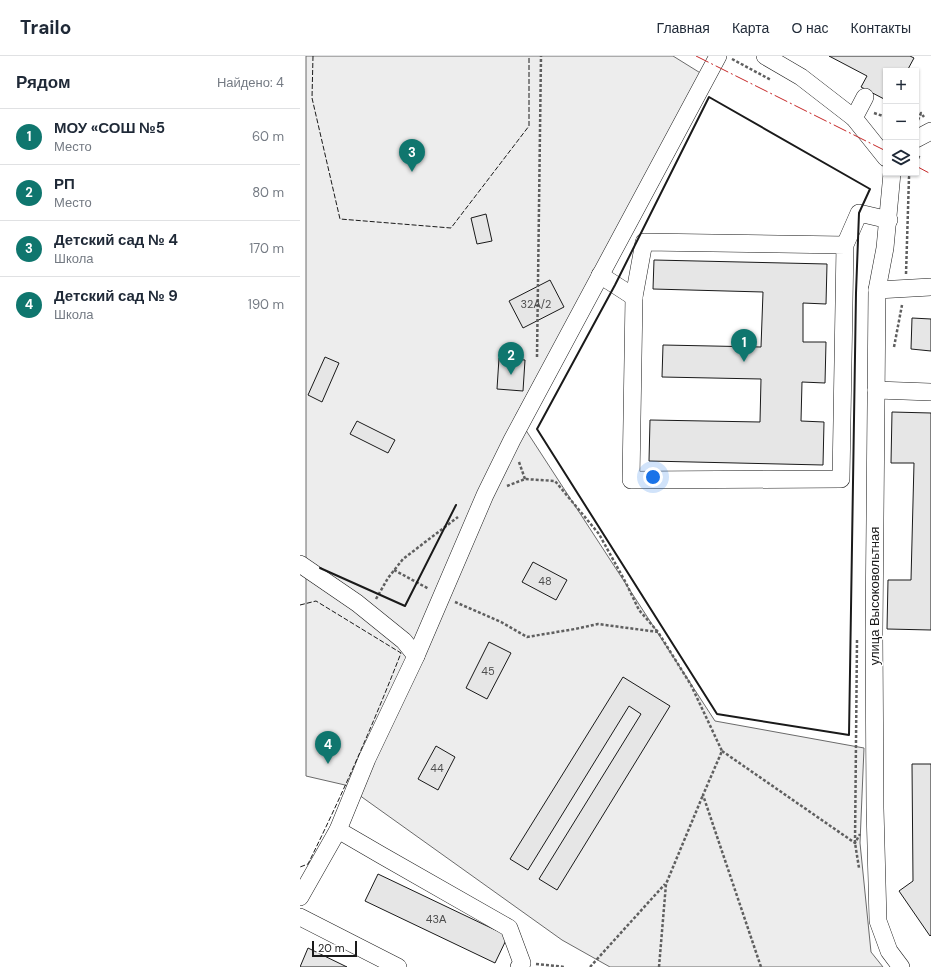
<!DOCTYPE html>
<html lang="ru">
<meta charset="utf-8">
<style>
:root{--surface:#fff;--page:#f6f6f7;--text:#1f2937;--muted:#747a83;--line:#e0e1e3;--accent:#0f766e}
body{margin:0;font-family:"DM Sans",sans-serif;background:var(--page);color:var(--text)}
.controls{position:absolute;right:12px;top:12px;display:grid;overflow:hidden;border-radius:0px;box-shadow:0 1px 3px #0004}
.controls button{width:36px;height:36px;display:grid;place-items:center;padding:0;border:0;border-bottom:1px solid var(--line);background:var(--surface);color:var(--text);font:20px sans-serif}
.scale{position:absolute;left:12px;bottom:10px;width:45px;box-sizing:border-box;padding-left:4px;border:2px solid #1a1a1a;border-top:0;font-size:11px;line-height:14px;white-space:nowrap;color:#1a1a1a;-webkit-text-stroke:3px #fff;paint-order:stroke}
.you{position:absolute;left:353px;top:421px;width:14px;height:14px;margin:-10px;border:3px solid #fff;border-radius:50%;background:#1a73e8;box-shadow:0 0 0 6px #1a73e833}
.badge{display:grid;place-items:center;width:26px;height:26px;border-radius:50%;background:var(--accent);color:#fff;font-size:13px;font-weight:700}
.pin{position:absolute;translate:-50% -33px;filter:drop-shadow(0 1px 2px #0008)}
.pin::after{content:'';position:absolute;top:21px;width:14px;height:12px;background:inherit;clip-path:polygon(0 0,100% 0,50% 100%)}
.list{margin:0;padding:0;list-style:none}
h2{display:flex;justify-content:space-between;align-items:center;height:52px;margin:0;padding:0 16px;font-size:17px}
h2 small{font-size:13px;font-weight:400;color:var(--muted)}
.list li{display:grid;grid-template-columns:26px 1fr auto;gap:12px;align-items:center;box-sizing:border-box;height:56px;padding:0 16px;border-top:1px solid var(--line)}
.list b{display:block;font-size:15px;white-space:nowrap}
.list p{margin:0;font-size:13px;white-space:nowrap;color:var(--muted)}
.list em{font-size:13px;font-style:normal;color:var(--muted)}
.icon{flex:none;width:22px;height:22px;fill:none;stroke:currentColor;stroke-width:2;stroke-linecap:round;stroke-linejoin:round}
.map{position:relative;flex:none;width:631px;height:911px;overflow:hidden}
header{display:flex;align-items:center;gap:24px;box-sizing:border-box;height:56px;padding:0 20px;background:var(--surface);border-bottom:1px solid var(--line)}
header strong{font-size:19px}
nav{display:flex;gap:22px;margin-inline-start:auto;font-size:14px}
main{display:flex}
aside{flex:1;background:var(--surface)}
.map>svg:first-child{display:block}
.built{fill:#ededed;stroke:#6a6a6a}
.building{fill:#e6e6e6;stroke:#1a1a1a}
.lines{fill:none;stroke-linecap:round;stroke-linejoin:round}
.minor-casing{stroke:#1a1a1a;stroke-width:18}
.path{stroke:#5f5f5f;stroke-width:2.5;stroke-dasharray:3 2;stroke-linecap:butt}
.minor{stroke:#fff;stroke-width:17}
.fence{stroke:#1a1a1a;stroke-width:1;stroke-dasharray:5 2;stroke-linecap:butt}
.wall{stroke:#1a1a1a;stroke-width:2}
.power{stroke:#c62828;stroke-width:1;stroke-dasharray:14 3 2 3;stroke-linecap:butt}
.labels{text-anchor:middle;stroke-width:3;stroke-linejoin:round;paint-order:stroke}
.number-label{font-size:11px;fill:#4d4d4d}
.street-label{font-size:13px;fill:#1a1a1a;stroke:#fff}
</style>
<header>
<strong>Trailo</strong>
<nav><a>Главная</a><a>Карта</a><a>О нас</a><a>Контакты</a></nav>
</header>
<main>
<aside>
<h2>Рядом<small>Найдено: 4</small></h2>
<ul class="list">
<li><span class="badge">1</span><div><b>МОУ «СОШ №5</b><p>Место</p></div><em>60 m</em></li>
<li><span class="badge">2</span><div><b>РП</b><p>Место</p></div><em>80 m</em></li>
<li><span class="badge">3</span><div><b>Детский сад № 4</b><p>Школа</p></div><em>170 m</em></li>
<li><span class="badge">4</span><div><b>Детский сад № 9</b><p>Школа</p></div><em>190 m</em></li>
</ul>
</aside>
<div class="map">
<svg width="631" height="911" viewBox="0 0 631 911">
<rect width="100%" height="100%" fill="#fff"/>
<!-- built -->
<polygon class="built" points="6,0 373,0 402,18 216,359 415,665 564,692 560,787 571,896 583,911 310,911 262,884 45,729 6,720"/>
<!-- building -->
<g class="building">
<polygon points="529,0 610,0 614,2 607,15 586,15 586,44 561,31 567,20"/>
<polygon points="186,158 192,185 177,188 171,162"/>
<polygon points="354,204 527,208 526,248 503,247 503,286 526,286 525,327 502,326 501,365 524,366 523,409 349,405 350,364 460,366 461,323 362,321 363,289 461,291 463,236 353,233"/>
<polygon points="250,224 264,251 223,272 209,245"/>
<polygon points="612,262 631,263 631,295 611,293"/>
<polygon points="25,301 39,307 22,346 8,339"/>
<polygon points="199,302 225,304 223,335 197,333"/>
<polygon points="592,356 631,357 631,574 587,573 588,524 611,524 614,407 591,407"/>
<polygon points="57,365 95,384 88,397 50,378"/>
<polygon points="233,506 267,524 256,544 222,526"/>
<polygon points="189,586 211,597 187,643 166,632"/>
<polygon points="323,621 370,650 257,834 239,823 341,658 329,650 228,814 210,803"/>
<polygon points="136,690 155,701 138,734 118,723"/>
<polygon points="612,708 631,708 631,879 630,880 599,835 613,825"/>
<polygon points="78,818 208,880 195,907 65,845"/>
<polygon points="8,892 47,911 0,911"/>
</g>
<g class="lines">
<defs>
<g id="minor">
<polyline points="465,0 501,21 554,62 586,102"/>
<polyline points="554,62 565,41"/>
<polyline points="616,83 631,75"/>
<polyline points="592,117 585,192 577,234 574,577 575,752 578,865 589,895 601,911"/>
<polyline points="545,189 541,423 331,424 334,241 344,186 545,189 559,157 589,164"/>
<polyline points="300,219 334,241"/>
<polyline points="577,234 631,231"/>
<polyline points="576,334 631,336"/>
<polyline points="0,508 57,547 104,585 116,600 67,703 38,774 0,841"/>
<polyline points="116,600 185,439 212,384 418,0"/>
<polyline points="38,774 81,799 209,872 222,907 219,911"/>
<polyline points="0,861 98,911"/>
</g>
</defs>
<!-- minor casing -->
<use href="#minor" class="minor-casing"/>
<!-- path -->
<g class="path">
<polyline points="432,3 471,24"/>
<polyline points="574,57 586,61"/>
<polyline points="618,64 621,57 624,61"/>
<polyline points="616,107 620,98"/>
<polyline points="606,218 609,121 611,117"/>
<polyline points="594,291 602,249"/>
<polyline points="237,301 241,0"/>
<polyline points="219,406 225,423"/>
<polyline points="207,430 225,423 255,425 299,478 326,527 339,554 358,576 391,629 422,695 403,739 461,911"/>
<polyline points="94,514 129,533"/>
<polyline points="76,543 88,522 103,503 158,461"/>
<polyline points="155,546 201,566 227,581 275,573 298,568 358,576"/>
<polyline points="557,584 555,787 559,812"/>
<polyline points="422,695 555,787 560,778"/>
<polyline points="236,908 265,911"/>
<polyline points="290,911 365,828"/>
<polyline points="359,911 366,828 403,739"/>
</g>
<!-- minor -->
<use href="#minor" class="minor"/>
<!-- fence -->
<g class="fence">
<polyline points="13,0 12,42 40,163 151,172 229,70 229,0"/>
<path d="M0,549L16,545L101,597C73,669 42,739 8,808L0,811"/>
</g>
<!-- wall -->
<g class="wall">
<polygon points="409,41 570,133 559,157 556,237 549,679 417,658 237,373 315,229"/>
<polyline points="20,512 105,550 156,449"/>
</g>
<!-- power -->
<g class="power">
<polyline points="396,0 586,95"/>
<polyline points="616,110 631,118"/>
</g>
</g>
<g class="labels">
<!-- number labels -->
<g class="number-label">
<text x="236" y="252">32А/2</text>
<text x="245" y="529">48</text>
<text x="188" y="619">45</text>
<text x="137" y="716">44</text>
<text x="136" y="867">43А</text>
</g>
<!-- street labels -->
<g class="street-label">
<text transform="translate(574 540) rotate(-90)" y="5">улица Высоковольтная</text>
</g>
</g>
</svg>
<div class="controls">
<button>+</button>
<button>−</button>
<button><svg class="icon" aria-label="layers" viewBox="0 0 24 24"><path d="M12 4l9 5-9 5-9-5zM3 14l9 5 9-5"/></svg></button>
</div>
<div class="scale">20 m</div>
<div class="you"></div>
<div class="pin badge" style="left:444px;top:306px">1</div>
<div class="pin badge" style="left:211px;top:319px">2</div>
<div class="pin badge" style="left:112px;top:116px">3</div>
<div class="pin badge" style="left:28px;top:708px">4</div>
</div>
</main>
